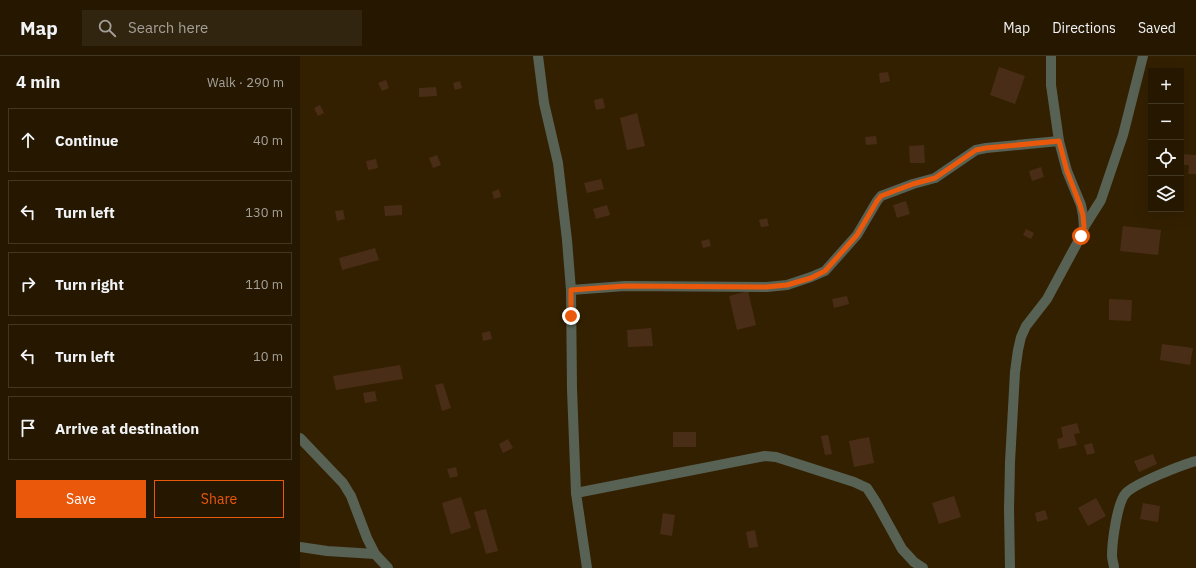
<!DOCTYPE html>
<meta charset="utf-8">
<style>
:root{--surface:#261800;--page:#32250f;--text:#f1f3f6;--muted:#a4a099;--line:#423722;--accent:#ea580c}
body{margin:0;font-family:"IBM Plex Sans",sans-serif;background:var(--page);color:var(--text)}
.controls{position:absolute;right:12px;top:12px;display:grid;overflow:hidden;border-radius:0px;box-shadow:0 4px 16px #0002}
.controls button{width:36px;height:36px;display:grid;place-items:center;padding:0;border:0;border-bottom:1px solid var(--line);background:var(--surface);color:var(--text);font:20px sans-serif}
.stop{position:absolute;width:12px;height:12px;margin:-9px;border:3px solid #ea580c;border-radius:50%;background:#fff}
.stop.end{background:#ea580c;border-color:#fff;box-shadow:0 1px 4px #0008}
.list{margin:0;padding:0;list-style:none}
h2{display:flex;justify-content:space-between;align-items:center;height:52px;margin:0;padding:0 16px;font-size:17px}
h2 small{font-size:13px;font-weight:400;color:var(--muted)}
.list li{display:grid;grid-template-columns:26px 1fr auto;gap:12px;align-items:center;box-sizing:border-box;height:64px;margin:0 8px 8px;padding:0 8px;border:1px solid var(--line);border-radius:0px}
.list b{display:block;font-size:15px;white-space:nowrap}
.list em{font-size:13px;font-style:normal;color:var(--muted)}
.actions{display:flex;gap:8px;padding:12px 16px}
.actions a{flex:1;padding:9px 0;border:1px solid var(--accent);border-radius:0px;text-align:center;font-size:14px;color:var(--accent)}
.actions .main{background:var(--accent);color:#fff}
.icon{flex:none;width:22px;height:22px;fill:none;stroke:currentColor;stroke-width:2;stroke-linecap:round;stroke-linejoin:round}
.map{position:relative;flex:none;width:896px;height:512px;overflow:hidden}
header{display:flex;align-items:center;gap:24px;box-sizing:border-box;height:56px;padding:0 20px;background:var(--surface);border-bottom:1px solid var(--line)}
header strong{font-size:19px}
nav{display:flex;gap:22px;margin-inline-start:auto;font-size:14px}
.search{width:280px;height:36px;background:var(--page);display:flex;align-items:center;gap:10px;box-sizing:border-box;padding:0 14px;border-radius:0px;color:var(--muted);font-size:15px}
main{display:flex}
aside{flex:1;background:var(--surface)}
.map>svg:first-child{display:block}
.building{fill:#4a2d16}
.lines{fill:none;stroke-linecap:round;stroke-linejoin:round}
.minor{stroke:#576254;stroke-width:10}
.route{stroke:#ea580c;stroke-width:5}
</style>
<header>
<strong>Map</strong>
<div class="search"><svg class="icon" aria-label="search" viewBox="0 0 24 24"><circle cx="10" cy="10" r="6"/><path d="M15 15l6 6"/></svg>Search here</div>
<nav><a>Map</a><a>Directions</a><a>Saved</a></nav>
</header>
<main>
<aside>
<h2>4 min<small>Walk · 290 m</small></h2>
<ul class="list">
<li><svg class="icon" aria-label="ahead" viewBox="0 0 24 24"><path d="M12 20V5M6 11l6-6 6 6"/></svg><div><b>Continue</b></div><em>40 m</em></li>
<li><svg class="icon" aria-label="left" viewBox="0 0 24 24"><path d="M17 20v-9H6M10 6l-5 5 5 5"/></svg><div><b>Turn left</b></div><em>130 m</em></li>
<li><svg class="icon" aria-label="right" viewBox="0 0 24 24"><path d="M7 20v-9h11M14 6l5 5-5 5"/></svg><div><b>Turn right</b></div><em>110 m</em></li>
<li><svg class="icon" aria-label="left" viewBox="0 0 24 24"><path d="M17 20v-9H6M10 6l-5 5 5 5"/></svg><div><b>Turn left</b></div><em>10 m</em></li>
<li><svg class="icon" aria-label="arrive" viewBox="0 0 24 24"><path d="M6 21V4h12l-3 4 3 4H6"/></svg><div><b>Arrive at destination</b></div></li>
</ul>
<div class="actions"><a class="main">Save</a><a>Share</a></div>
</aside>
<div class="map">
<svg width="896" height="512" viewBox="0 0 896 512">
<rect width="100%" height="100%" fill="#332000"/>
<!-- building -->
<g class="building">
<polygon points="699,11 725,20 715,48 690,39"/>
<polygon points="588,16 590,25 580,27 579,17"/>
<polygon points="86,24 89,32 82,35 78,27"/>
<polygon points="160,25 162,32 155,34 153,27"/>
<polygon points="136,31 137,40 119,41 119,32"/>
<polygon points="303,42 305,52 296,54 294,44"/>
<polygon points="20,49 24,57 18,60 14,52"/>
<polygon points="337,57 345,90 327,94 320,62"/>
<polygon points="576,80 577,88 566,89 565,81"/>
<polygon points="624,89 625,107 610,107 609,90"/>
<polygon points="881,98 896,99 896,118 888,118 889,109 881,109"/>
<polygon points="137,99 141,109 133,112 129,102"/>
<polygon points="76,103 78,112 68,114 66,105"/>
<polygon points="741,111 744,121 732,125 729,115"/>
<polygon points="301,123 304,133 287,137 284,127"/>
<polygon points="199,133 201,141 194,143 192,136"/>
<polygon points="606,145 610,158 597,162 593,149"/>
<polygon points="102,149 102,159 85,160 84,150"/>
<polygon points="307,149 310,159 296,163 293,153"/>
<polygon points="43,154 45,163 37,165 35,155"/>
<polygon points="467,162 469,170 461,171 459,164"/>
<polygon points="823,170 861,174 858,199 820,195"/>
<polygon points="726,173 734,177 731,183 723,179"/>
<polygon points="409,183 411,190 403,192 401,185"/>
<polygon points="75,192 79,204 42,214 39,202"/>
<polygon points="448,235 456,269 437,274 429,240"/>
<polygon points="547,240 549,248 534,252 532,243"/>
<polygon points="809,243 832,244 831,265 809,264"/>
<polygon points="351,272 353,290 328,291 327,274"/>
<polygon points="190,275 192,283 183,285 182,277"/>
<polygon points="862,288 893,292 890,309 860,304"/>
<polygon points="100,309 103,323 36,334 33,320"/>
<polygon points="143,327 151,352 142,355 135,329"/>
<polygon points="75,335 77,345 65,347 63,337"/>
<polygon points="777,367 780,377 774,378 777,389 759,393 757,383 763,381 761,371"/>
<rect x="373" y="376" width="23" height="15"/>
<polygon points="528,379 532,398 525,399 521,380"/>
<polygon points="569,381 574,407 554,411 549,385"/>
<polygon points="208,383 213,392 203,397 199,388"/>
<polygon points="792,387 795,397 787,399 784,389"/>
<polygon points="853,398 857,408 839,416 834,405"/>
<polygon points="156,411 158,420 150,422 147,413"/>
<polygon points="654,440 661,461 639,468 632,447"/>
<polygon points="161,441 171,472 151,478 142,447"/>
<polygon points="796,442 806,460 788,470 778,452"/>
<polygon points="843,447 860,450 858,466 840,463"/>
<polygon points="186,453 198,495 186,498 174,456"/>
<polygon points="745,454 748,463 737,466 735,457"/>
<polygon points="363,457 375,459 372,480 360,478"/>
<polygon points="455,474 458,491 449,492 446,476"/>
</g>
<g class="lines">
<!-- minor -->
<g class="minor">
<polyline points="238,0 244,47 258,107 267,184 271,234 272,333 276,437 287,512"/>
<polyline points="784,171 801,144 823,79 843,0"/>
<polyline points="271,234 325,230 467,231 487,229 511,221 525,215 557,179 577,145 581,140 613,128 635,122 676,94 686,92 759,85"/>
<polyline points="0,382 43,427 51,440 67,482 75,498 88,512"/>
<polyline points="276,437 465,400 476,401 554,426 567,432 576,446 602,493 614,506 623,512"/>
<polyline points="0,491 27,495 75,498"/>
<polyline points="710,512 709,453 710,406 715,316 718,294 721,281 726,270 747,243 781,180 784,171 783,159 781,149 767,115 759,85 751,29 751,0"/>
<path d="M814,512C814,508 812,504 812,500C812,487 817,446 826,437C834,428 883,408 896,405"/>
</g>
</g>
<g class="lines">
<!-- route -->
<polyline class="route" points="271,260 271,234 325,230 466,231 487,229 511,222 525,215 557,179 577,145 581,140 613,128 635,122 676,94 686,92 759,85 767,115 780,149 783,159 784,171 781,180"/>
</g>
</svg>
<div class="controls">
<button>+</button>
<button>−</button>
<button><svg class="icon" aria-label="locate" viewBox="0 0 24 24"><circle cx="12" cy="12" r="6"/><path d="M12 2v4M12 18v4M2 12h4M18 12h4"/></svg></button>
<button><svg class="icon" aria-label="layers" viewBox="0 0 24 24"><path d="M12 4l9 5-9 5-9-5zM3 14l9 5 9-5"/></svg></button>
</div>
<div class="stop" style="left:781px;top:180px"></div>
<div class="stop end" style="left:271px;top:260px"></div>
</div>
</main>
